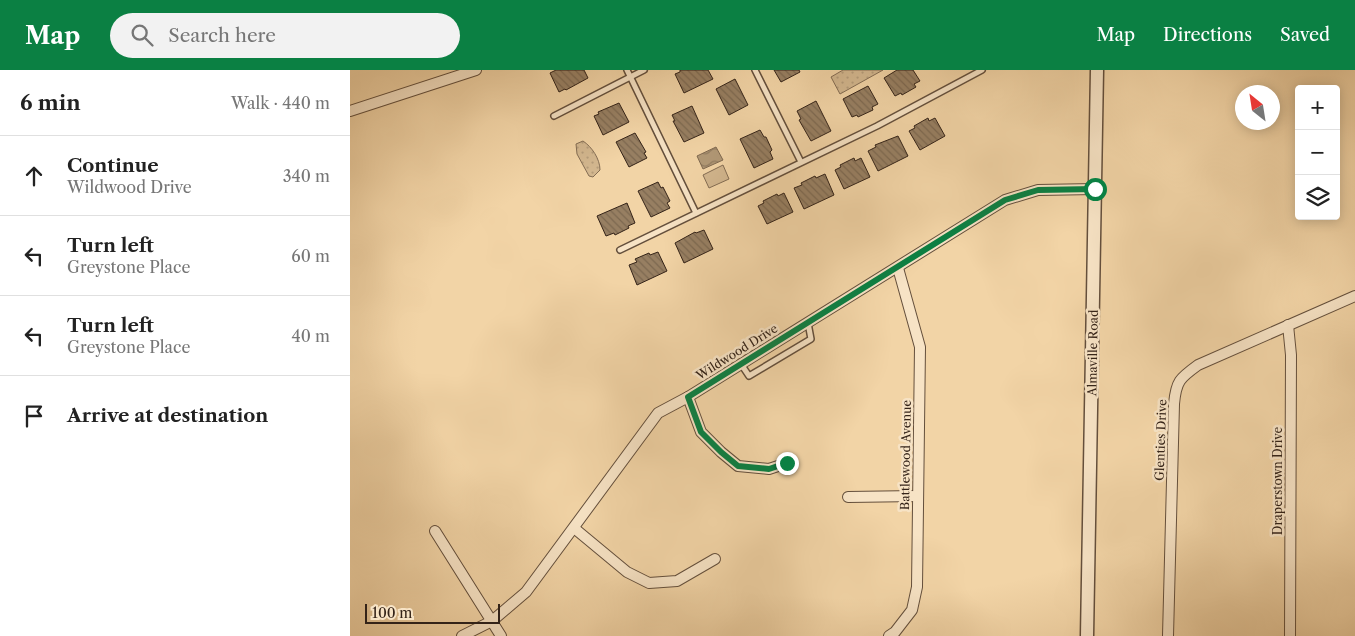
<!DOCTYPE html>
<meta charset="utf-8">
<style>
:root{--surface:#fff;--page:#f2f2f2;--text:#222;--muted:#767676;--line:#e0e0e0;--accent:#0b8043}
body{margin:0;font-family:"Libre Caslon Text",serif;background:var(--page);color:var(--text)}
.controls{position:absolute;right:15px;top:15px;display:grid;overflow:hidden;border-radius:5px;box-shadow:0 2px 12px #0003}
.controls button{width:45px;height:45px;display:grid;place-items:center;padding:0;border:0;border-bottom:1px solid var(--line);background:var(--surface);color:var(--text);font:25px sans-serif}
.compass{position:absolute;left:885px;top:15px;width:45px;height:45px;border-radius:50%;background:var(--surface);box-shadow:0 2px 12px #0003;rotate:330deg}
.scale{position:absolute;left:15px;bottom:12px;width:135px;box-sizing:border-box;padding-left:5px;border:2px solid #342318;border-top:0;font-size:14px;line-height:18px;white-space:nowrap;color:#342318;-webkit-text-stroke:4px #f7e3c5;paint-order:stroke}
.stop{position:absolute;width:15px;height:15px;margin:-11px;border:4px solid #0b8043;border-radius:50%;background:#fff}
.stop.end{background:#0b8043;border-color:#fff;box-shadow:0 1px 5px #0008}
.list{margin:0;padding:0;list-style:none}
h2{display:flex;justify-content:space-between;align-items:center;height:65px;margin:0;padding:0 20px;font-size:21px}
h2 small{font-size:16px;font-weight:400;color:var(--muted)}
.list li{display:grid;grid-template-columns:32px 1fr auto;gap:15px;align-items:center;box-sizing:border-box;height:80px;padding:0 20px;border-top:1px solid var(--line)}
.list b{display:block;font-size:19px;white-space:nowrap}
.list p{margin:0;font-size:16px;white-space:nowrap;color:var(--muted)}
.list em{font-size:16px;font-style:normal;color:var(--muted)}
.icon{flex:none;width:28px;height:28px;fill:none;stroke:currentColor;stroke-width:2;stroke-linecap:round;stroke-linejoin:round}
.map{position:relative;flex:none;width:1005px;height:566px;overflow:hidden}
header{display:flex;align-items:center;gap:30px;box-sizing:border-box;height:70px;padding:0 25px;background:var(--accent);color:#fff}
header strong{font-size:24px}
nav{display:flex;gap:28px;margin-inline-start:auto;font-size:18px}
.search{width:350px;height:45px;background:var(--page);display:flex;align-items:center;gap:12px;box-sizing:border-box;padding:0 18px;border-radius:28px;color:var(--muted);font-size:19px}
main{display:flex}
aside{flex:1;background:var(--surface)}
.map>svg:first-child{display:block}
.grass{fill:#d2b68e;stroke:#836c53}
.park{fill:url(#park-dots);stroke:#836c53}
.water{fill:url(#water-waves);stroke:#7f6950}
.building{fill:url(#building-back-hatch);stroke:#342318}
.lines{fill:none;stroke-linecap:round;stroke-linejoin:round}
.service-casing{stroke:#644f3c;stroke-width:8}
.minor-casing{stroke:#644f3c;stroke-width:12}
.tertiary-casing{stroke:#644f3c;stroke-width:15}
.service{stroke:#f7e3c5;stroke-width:5}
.minor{stroke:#f7e3c5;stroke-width:10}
.tertiary{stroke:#f7e3c5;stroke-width:12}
.route{stroke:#0b8043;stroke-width:6}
.labels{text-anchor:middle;stroke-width:5;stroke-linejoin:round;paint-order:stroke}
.street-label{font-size:12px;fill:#342318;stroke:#f7e3c5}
</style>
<header>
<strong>Map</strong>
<div class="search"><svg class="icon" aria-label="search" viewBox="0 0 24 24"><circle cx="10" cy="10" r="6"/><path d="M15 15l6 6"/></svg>Search here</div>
<nav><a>Map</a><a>Directions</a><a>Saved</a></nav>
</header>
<main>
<aside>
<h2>6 min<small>Walk · 440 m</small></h2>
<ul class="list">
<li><svg class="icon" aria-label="ahead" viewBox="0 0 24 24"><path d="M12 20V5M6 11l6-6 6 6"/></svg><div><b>Continue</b><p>Wildwood Drive</p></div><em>340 m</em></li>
<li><svg class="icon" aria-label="left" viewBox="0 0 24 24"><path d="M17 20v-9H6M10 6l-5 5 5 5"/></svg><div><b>Turn left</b><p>Greystone Place</p></div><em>60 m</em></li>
<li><svg class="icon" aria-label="left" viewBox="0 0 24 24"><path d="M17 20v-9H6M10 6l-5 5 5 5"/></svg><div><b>Turn left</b><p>Greystone Place</p></div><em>40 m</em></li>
<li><svg class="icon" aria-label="arrive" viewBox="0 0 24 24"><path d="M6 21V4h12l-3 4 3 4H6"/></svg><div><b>Arrive at destination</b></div></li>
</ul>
</aside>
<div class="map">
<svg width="1005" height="566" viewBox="0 0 1005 566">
<defs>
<pattern id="park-dots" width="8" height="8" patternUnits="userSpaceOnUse" patternTransform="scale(1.25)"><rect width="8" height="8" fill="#d2b68e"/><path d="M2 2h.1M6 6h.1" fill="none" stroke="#b59c7a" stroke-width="1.8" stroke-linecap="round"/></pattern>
<pattern id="water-waves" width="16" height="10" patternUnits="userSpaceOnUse" patternTransform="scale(1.25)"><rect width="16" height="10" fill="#b19876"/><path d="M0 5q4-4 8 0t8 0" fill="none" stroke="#917c60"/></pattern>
<pattern id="building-back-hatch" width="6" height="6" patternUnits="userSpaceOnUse" patternTransform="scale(1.25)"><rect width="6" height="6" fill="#977f62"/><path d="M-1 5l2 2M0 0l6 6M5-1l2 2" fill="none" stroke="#7c6850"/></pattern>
</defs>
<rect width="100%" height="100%" fill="#f2d4a6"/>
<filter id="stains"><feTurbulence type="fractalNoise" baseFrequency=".004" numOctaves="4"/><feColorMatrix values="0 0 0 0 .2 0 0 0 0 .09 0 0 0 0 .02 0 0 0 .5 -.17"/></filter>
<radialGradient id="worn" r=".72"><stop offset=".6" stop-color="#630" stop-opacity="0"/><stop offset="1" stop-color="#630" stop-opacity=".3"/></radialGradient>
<!-- grass -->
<polygon class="grass" points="373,95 379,109 359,118 353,105"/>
<!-- park -->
<g class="park">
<polygon points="493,0 533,0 490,24 481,7"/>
<path d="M233,71C242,77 250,89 250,100L243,107L239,106L227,84L226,74Z"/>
</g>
<!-- water -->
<polygon class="water" points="366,77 373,90 353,99 347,86"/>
<!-- building -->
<g class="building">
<polygon points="206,0 234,0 238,8 216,20 215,19 209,22 200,3"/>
<polygon points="330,0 358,0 363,9 334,23 325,4 330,2"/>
<polygon points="424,0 449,0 450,2 431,12"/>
<polygon points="547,0 563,0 570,11 564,14 566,17 552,25 551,23 545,26 534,8"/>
<polygon points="385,9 398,35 379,45 366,19"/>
<polygon points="518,16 528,34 522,37 523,40 508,47 507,45 502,47 493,29"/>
<polygon points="466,31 481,61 461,71 449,50 451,49 447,41"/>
<polygon points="269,33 279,52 253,65 244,46 249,44 248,42"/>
<polygon points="342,36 354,63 334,72 323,51 325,51 322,45"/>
<polygon points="578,48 579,51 585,48 595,66 570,80 559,61 565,58 564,56"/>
<polygon points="410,60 414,67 416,67 422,80 420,82 423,89 404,98 390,69"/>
<polygon points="285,63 296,82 294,83 297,88 279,97 266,72"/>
<polygon points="548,66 558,86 528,101 518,81 526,77 525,75"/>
<polygon points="504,88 505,91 511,88 520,107 494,119 485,100 491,97 490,95"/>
<polygon points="475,104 484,125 454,139 444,118 452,115 451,113 465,106 466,108"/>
<polygon points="308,112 311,118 313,117 320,131 317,133 320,138 301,147 288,121"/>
<polygon points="434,123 443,142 417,154 408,136 414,133 413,131 427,124 428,126"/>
<polygon points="277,133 285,153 278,156 279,158 265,165 264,163 256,166 247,146"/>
<polygon points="354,160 363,179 334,193 325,173 345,162 346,163"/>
<polygon points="308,182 317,201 287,215 279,195 287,192 285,189 299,183 300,185"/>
</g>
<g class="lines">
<defs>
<g id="service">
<polyline points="277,0 346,143"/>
<polyline points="405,0 451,92"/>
<polyline points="204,46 294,0"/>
<polyline points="270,180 527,56 632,0"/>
<polyline points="391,294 399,306 461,269 458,253"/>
</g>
<g id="minor">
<polyline points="0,41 126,0"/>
<polyline points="938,255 941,285 940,566"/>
<polyline points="338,327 351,362 371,382 388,396 419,399 437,393"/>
<polyline points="498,427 567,426"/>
<polyline points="224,458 277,502 299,513 327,511 365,489"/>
<polyline points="85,461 151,566"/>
<polyline points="112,566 142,551 176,522 308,343 338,327 655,130 688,120 745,119"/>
<polyline points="539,566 545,562 562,540 567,517 570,277 548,198"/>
<path d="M818,566L824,334C826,311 830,308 848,295L1005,226"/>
</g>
<polyline id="tertiary" points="737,566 747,0"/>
</defs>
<!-- service casing -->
<use href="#service" class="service-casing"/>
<!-- minor casing -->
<use href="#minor" class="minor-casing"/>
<!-- tertiary casing -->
<use href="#tertiary" class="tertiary-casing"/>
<!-- service -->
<use href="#service" class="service"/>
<!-- minor -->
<use href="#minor" class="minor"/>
<!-- tertiary -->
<use href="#tertiary" class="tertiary"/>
</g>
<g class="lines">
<!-- route -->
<polyline class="route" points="437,393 419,399 388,396 371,382 351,362 338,327 655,130 688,120 745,119"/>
</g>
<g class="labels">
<!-- street labels -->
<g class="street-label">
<text transform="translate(387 282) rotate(-32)" y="4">Wildwood Drive</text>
<text transform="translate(743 283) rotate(-89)" y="4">Almaville Road</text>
<text transform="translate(811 370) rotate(-88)" y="4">Glenties Drive</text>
<text transform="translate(556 385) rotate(-89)" y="4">Battlewood Avenue</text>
<text transform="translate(928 411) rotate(-90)" y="4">Draperstown Drive</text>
</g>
</g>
<rect width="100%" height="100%" filter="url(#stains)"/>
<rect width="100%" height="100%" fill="url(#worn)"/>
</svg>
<div class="controls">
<button>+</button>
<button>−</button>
<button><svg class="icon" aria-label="layers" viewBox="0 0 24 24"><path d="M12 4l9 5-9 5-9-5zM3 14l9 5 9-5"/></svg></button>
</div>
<svg class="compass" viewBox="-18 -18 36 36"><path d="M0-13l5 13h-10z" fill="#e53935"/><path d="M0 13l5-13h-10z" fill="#767676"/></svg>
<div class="scale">100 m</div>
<div class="stop" style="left:745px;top:119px"></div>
<div class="stop end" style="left:437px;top:393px"></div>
</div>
</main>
